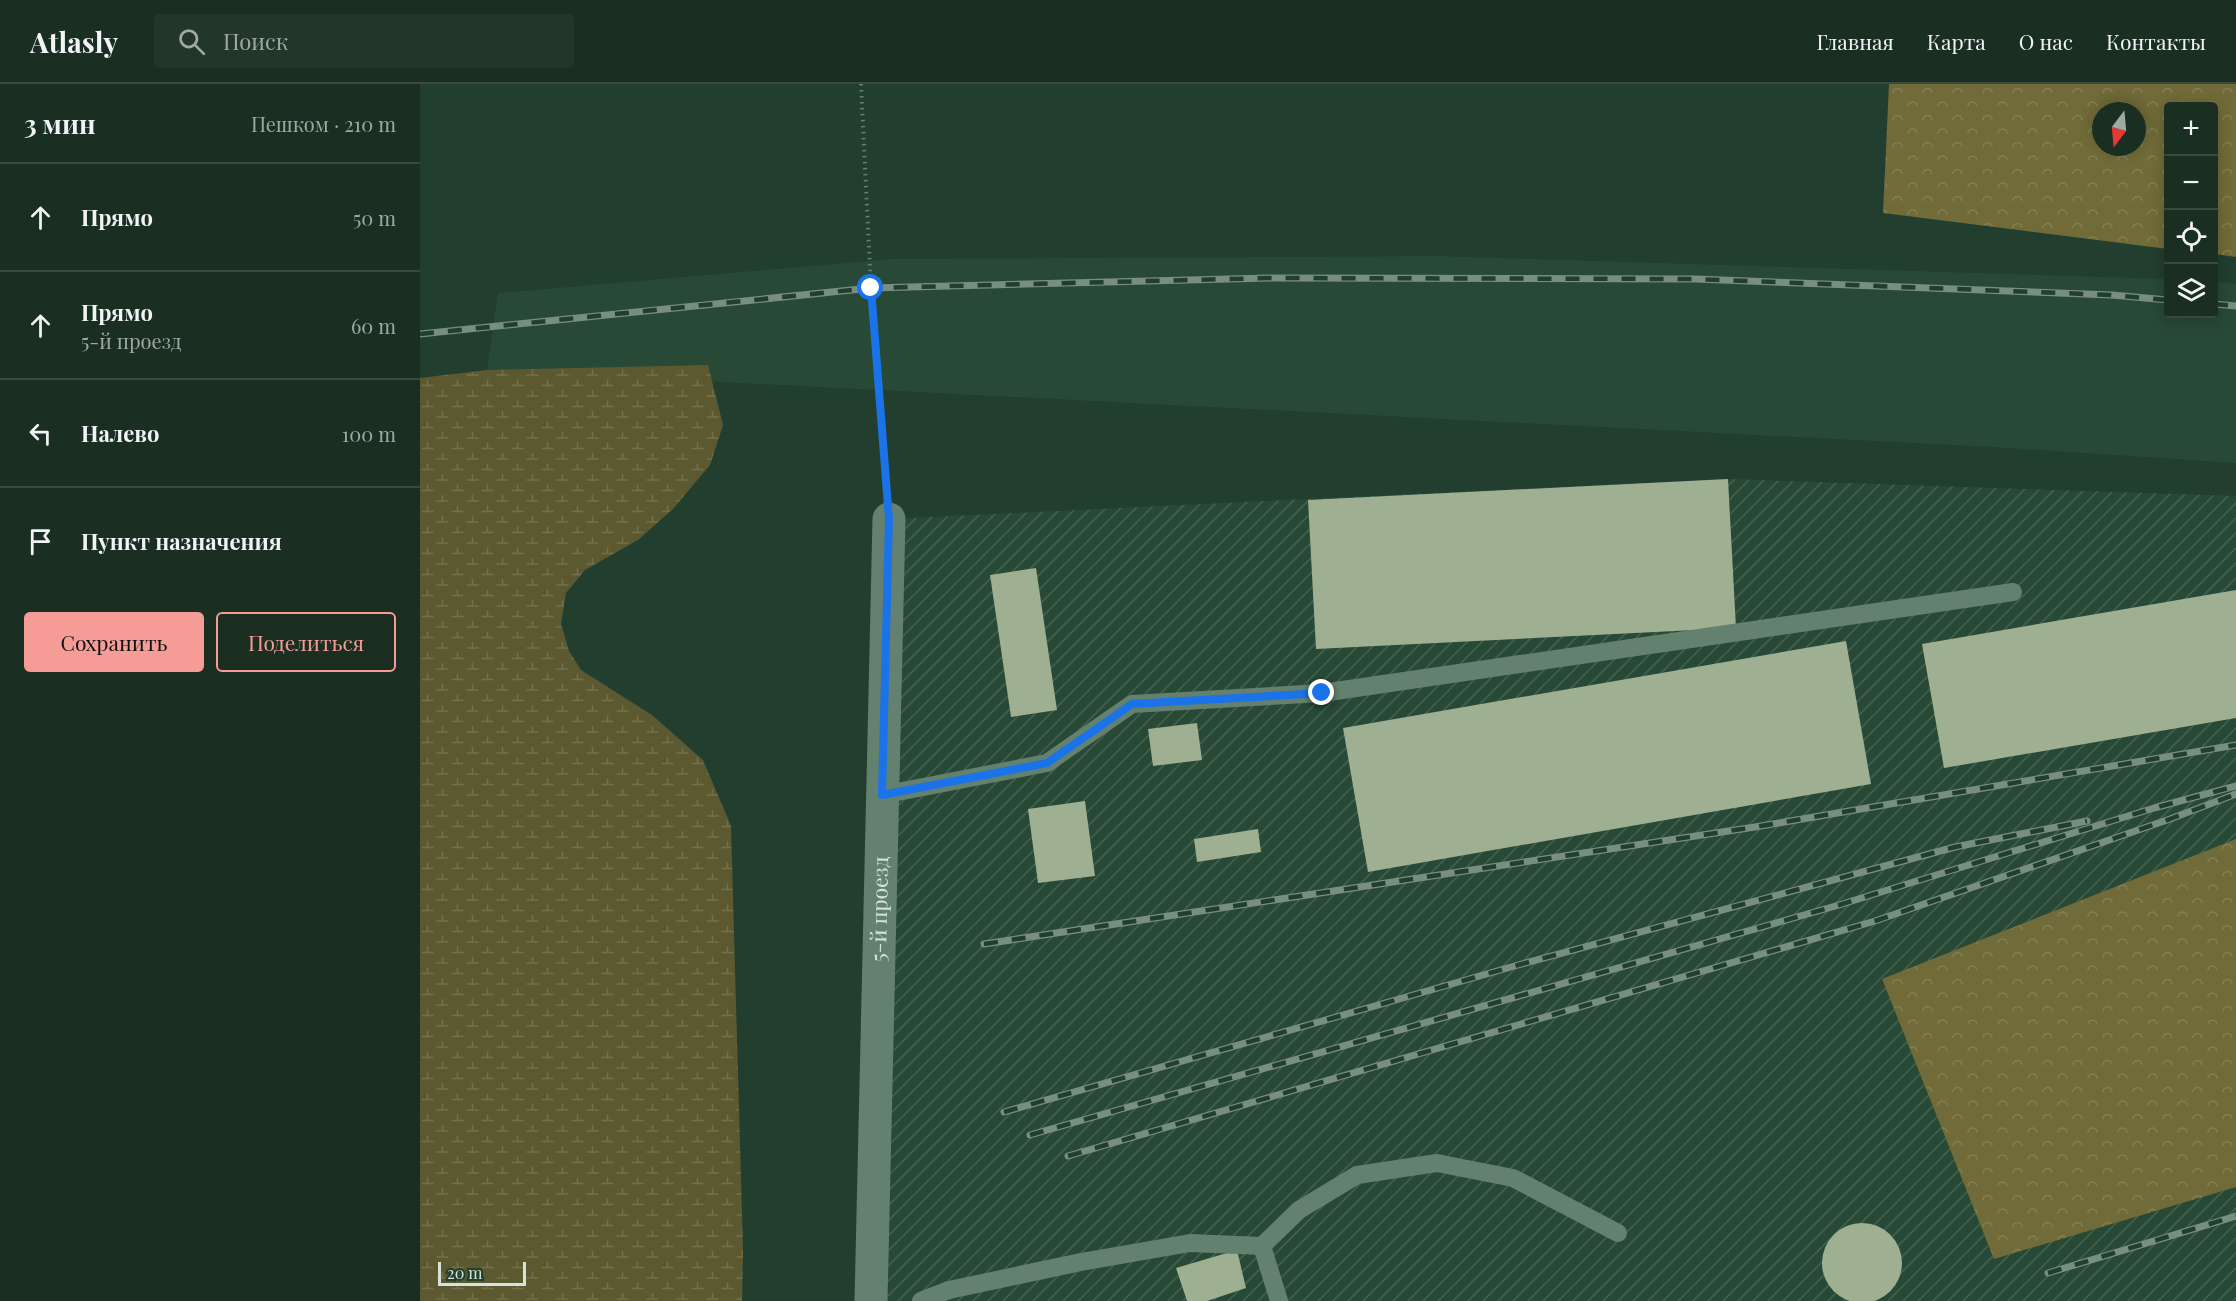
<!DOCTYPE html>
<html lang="ru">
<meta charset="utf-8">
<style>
:root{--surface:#1a2e22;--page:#23362a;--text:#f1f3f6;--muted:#9fa8a5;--line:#384a40;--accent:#f59c96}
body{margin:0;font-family:"Playfair Display",serif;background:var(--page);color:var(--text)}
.controls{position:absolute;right:18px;top:18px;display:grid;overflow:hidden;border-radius:6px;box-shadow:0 3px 15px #0003}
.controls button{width:54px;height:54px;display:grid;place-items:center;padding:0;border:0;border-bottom:2px solid var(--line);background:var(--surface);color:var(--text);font:30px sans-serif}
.compass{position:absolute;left:1672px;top:18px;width:54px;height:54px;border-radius:50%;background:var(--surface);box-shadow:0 3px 15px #0003;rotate:196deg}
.scale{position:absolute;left:18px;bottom:15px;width:88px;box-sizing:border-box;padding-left:6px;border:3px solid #d4e4da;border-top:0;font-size:16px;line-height:21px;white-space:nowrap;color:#d4e4da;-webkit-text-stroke:4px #223e2e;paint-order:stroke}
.stop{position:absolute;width:18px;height:18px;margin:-14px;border:4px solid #1a73e8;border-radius:50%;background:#fff}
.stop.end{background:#1a73e8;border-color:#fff;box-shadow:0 2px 6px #0008}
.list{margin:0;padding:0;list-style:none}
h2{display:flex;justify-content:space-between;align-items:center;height:78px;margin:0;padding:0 24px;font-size:26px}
h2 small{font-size:20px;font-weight:400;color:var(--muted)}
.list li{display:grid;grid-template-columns:39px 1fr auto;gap:18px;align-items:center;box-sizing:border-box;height:108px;padding:0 24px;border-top:2px solid var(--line)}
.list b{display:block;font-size:22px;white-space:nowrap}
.list p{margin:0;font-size:20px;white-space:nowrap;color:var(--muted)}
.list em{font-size:20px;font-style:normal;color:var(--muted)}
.actions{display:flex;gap:12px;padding:18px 24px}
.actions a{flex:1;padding:14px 0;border:2px solid var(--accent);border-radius:6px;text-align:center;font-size:21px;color:var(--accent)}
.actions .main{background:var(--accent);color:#111}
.icon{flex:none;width:33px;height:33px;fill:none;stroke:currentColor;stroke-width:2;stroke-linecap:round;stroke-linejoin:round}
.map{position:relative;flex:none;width:1816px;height:1217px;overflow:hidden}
header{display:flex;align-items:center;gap:36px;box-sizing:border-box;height:84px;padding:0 30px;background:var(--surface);border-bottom:2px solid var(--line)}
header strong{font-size:28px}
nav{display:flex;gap:33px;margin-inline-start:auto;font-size:21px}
.search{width:420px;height:54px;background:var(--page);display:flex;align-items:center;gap:15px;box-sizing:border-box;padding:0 21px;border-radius:6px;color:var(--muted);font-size:22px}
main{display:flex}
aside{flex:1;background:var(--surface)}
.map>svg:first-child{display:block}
.built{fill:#274935}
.industrial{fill:url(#industrial-furrows)}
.forest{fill:url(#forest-crowns);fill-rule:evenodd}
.wetland{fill:url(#wetland-marsh)}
.building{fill:#9faf92}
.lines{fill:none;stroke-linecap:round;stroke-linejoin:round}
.path{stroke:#687f72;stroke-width:4;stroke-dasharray:1.5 4.5;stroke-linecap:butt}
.lane{stroke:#63816e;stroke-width:18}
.street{stroke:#63816e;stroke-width:33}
.rail-casing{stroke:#788e81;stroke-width:7}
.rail{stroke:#223e2e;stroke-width:4.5;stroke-dasharray:14;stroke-linecap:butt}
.route{stroke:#1a73e8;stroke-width:8}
.labels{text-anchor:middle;stroke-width:6;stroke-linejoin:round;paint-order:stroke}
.street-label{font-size:21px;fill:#d4e4da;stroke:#223e2e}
</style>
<header>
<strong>Atlasly</strong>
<div class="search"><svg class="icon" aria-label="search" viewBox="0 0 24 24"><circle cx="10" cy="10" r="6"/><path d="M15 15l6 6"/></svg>Поиск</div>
<nav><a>Главная</a><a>Карта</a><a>О нас</a><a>Контакты</a></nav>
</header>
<main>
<aside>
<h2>3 мин<small>Пешком · 210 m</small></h2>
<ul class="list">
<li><svg class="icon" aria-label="ahead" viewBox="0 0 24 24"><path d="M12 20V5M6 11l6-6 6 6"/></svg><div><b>Прямо</b></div><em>50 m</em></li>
<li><svg class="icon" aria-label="ahead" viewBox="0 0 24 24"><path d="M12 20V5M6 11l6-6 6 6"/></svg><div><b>Прямо</b><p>5-й проезд</p></div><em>60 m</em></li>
<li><svg class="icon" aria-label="left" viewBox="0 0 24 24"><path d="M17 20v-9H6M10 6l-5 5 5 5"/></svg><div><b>Налево</b></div><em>100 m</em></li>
<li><svg class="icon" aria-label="arrive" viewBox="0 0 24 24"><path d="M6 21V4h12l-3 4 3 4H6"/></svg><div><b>Пункт назначения</b></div></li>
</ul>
<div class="actions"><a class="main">Сохранить</a><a>Поделиться</a></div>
</aside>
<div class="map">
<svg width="1816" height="1217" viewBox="0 0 1816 1217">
<defs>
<pattern id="industrial-furrows" width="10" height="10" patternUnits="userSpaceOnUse" patternTransform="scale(1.5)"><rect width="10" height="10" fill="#274935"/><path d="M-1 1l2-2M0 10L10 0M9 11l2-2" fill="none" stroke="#456352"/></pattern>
<pattern id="forest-crowns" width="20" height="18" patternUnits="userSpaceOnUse" patternTransform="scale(1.5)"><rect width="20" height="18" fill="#706b38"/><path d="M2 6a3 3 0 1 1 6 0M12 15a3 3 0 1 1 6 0" fill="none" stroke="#848054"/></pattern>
<pattern id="wetland-marsh" width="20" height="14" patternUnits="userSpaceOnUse" patternTransform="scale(1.5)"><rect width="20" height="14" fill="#5c5830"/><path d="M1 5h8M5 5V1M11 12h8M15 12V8" fill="none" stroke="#72704d"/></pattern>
</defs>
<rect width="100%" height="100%" fill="#223e2e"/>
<!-- built -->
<polygon class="built" points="1020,172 1748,195 1748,230 1794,230 1794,197 1816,200 1816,379 1572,363 67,286 78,209 472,175"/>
<!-- industrial -->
<polygon class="industrial" points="1308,395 1816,412 1816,1217 454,1217 469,435"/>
<!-- forest -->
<g class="forest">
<path d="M1469,0H1816V173L1794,170V22H1748V165L1463,129ZM1681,27H1717V63H1681Z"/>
<polygon points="1816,755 1816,1103 1574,1175 1462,895"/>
</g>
<!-- wetland -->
<polygon class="wetland" points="288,281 303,341 290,381 253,425 218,456 165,486 146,509 141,540 149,567 161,586 232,631 283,676 311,742 323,1166 322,1217 0,1217 0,294 67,286"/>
<!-- building -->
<g class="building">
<polygon points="1308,395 1316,544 896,565 888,416"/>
<polygon points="616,484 637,626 591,633 570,491"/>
<polygon points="1816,506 1816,634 1524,684 1502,560"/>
<polygon points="1426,557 1451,700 948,788 923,644"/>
<polygon points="777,639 782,676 733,682 728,645"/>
<polygon points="665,717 675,792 618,799 608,725"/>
<polygon points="838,745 841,768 777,778 774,755"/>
<circle cx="1442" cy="1179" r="40"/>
<polygon points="817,1166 826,1204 787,1217 767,1217 756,1184"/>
</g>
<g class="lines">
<!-- path -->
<polyline class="path" points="441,0 451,204 466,406"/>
<!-- lane -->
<g class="lane">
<polyline points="462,711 627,679 712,620 902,609 1593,508"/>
<polyline points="842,1162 859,1217"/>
<polyline points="501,1217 529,1206 661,1178 770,1159 842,1162 879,1126 937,1091 1017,1079 1093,1094 1198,1149"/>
</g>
<!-- street -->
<path class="street" id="s1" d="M451,1217L469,435"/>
<defs>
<g id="rail">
<polyline points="1794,220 1816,222"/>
<polyline points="0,250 451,204 849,194 1275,195 1692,211 1748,216"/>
<polyline points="564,860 1335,743 1816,661"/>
<polyline points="584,1028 1098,881 1535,763 1667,737"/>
<polyline points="610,1051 1419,821 1734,724 1816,702"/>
<polyline points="648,1072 1455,837 1750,735 1816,710"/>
<polyline points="1628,1189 1816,1132"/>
</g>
</defs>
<!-- rail casing -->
<use href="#rail" class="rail-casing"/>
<!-- rail -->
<use href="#rail" class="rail"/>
</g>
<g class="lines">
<!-- route -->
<polyline class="route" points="451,204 469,435 462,711 627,679 712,620 902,609"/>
</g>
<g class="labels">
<!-- street labels -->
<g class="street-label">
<text dy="7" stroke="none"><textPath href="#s1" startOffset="392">5-й проезд</textPath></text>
</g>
</g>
</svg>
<div class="controls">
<button>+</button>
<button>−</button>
<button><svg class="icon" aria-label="locate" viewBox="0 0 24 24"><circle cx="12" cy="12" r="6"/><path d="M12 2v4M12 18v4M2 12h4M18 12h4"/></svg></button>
<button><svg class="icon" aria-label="layers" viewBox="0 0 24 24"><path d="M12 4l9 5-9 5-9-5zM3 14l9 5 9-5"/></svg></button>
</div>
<svg class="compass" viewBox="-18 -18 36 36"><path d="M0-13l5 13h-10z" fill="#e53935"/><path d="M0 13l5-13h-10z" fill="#9fa8a5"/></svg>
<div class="scale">20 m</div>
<div class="stop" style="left:451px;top:204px"></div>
<div class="stop end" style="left:902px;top:609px"></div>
</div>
</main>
